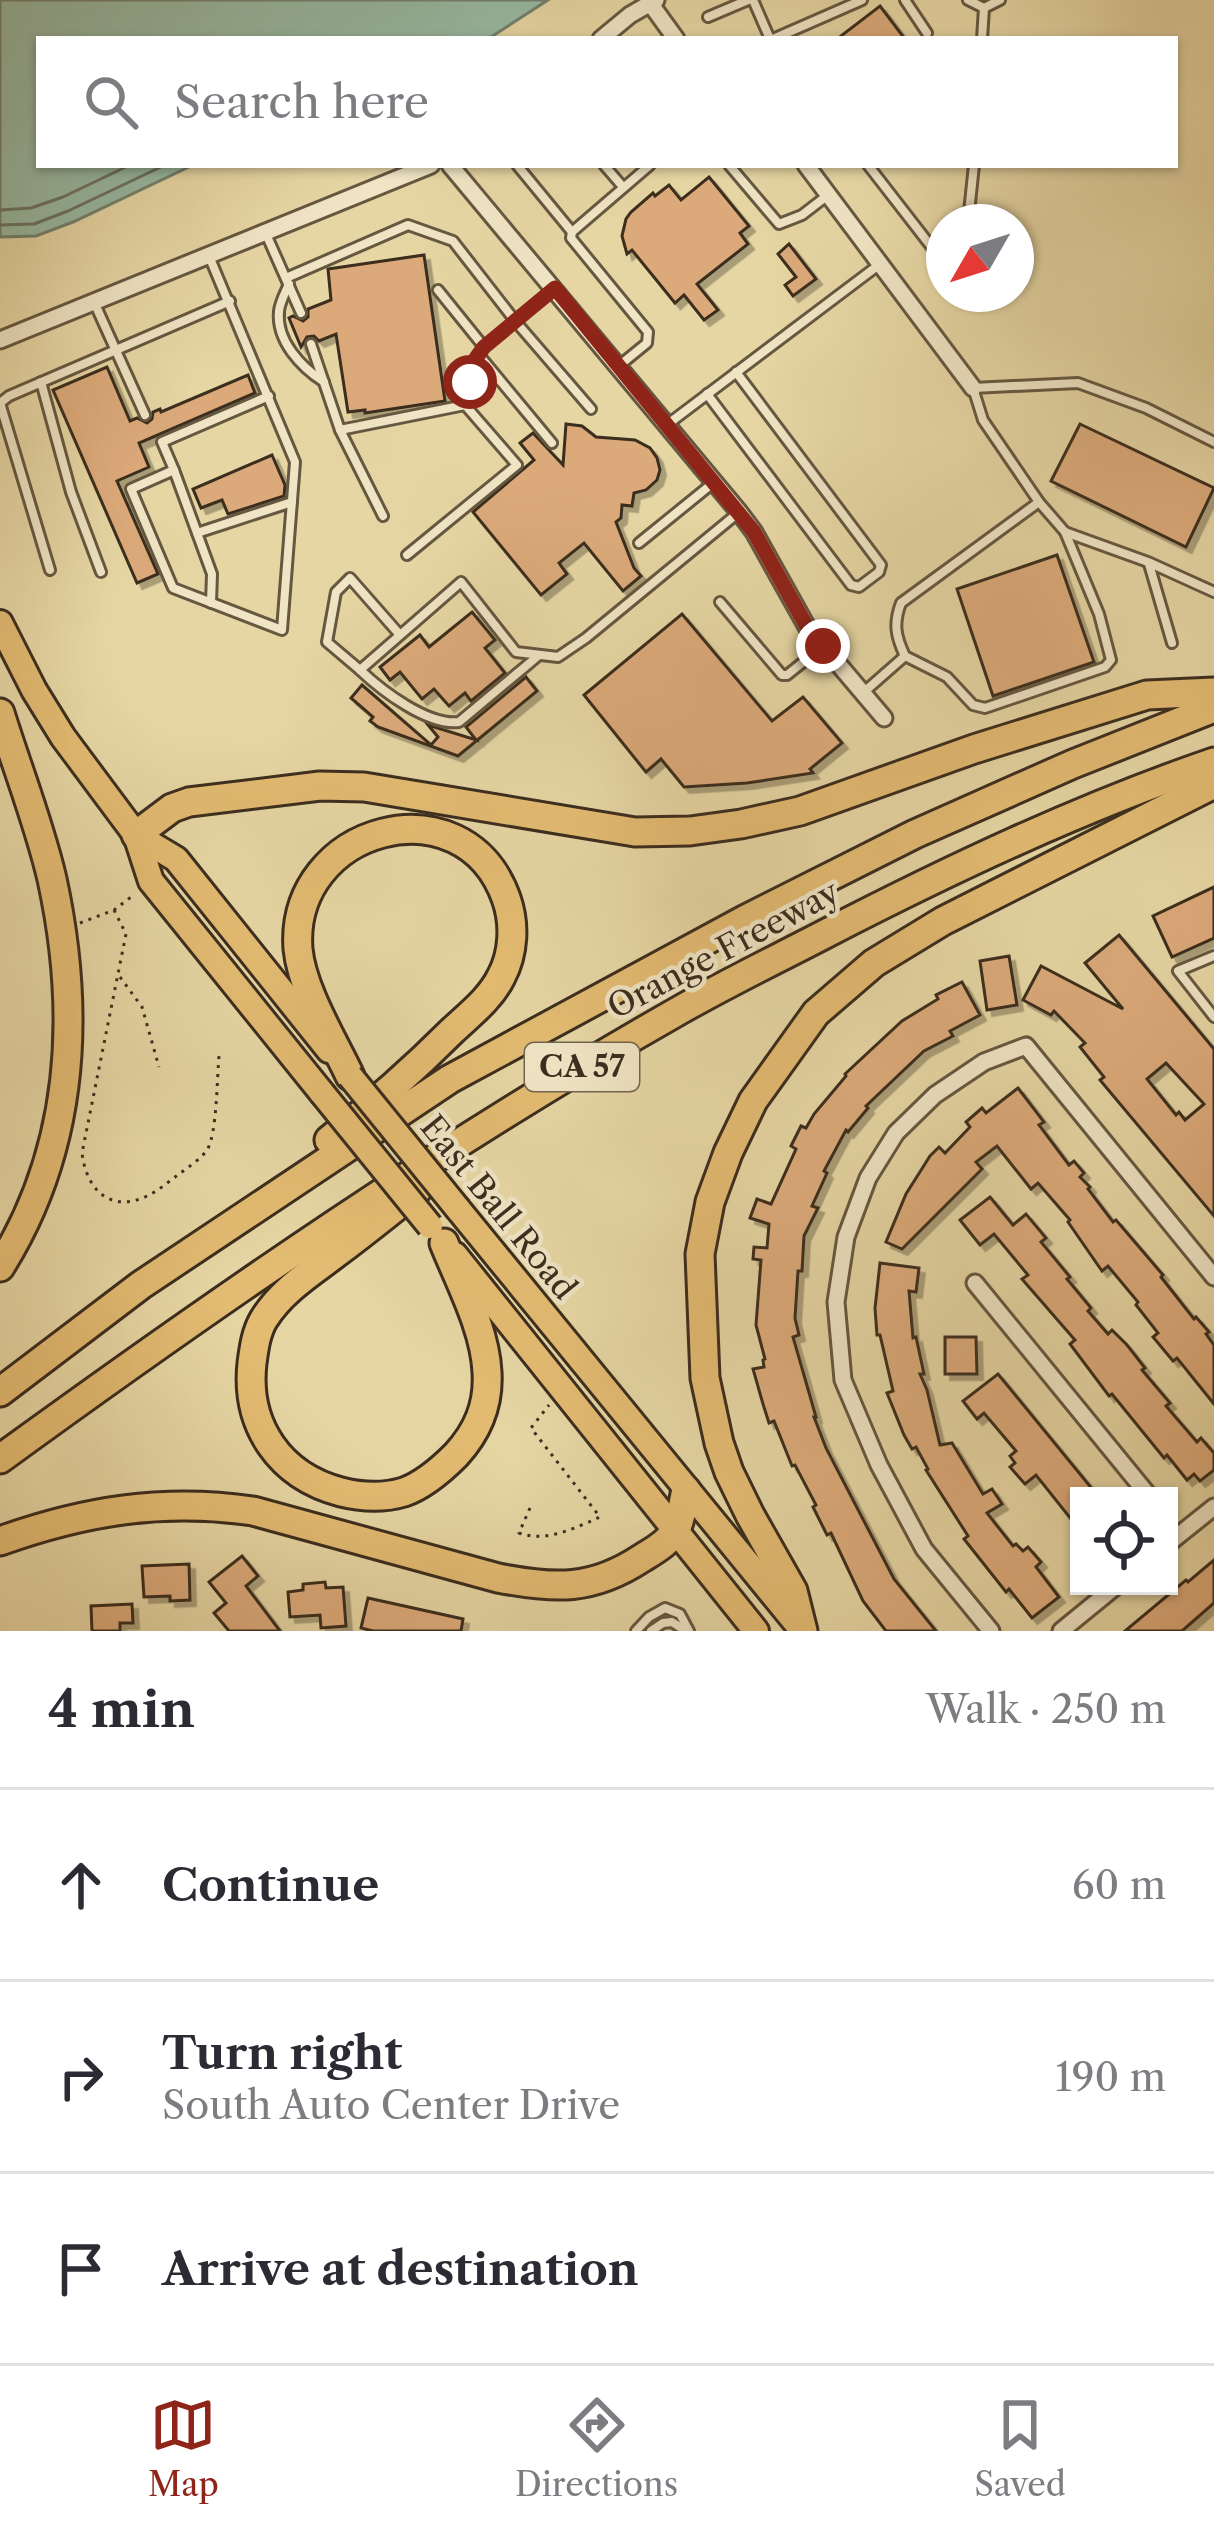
<!DOCTYPE html>
<meta charset="utf-8">
<style>
:root{--surface:#fff;--page:#f2f2f3;--text:#2b2b33;--muted:#7c7c81;--line:#e1e1e2;--accent:#8f2418}
body{margin:0;font-family:"Libre Caslon Text",serif;background:var(--page);color:var(--text)}
.controls{position:absolute;right:36px;bottom:36px;display:grid;overflow:hidden;border-radius:0px;box-shadow:0 3px 9px #0004}
.controls button{width:108px;height:108px;display:grid;place-items:center;padding:0;border:0;border-bottom:3px solid var(--line);background:var(--surface);color:var(--text);font:60px sans-serif}
.compass{position:absolute;left:926px;top:204px;width:108px;height:108px;border-radius:50%;background:var(--surface);box-shadow:0 3px 9px #0004;rotate:231deg}
.stop{position:absolute;width:36px;height:36px;margin:-27px;border:9px solid #8f2418;border-radius:50%;background:#fff}
.stop.end{background:#8f2418;border-color:#fff;box-shadow:0 3px 12px #0008}
.list{margin:0;padding:0;list-style:none}
h2{display:flex;justify-content:space-between;align-items:center;height:156px;margin:0;padding:0 48px;font-size:51px}
h2 small{font-size:39px;font-weight:400;color:var(--muted)}
.list li{display:grid;grid-template-columns:78px 1fr auto;gap:36px;align-items:center;box-sizing:border-box;height:192px;padding:0 48px;border-top:3px solid var(--line)}
.list b{display:block;font-size:45px;white-space:nowrap}
.list p{margin:0;font-size:39px;white-space:nowrap;color:var(--muted)}
.list em{font-size:39px;font-style:normal;color:var(--muted)}
.icon{flex:none;width:66px;height:66px;fill:none;stroke:currentColor;stroke-width:2;stroke-linecap:round;stroke-linejoin:round}
.map{position:relative;flex:none;width:1214px;height:1631px;overflow:hidden}
.search{position:absolute;background:var(--surface);box-shadow:0 3px 9px #0004;left:36px;right:36px;top:36px;height:132px;display:flex;align-items:center;gap:30px;box-sizing:border-box;padding:0 42px;border-radius:0px;color:var(--muted);font-size:45px}
.sheet{height:732px;background:var(--surface)}
nav{display:flex;justify-content:space-around;align-items:center;box-sizing:border-box;height:168px;border-top:3px solid var(--line);background:var(--surface);font-size:33px;color:var(--muted)}
nav a{display:grid;justify-items:center;gap:6px}
nav .on{color:var(--accent)}
.map>svg:first-child{display:block}
.water{fill:#97b9a3;stroke:#72816e;stroke-width:3}
.lines{fill:none;stroke-linecap:round;stroke-linejoin:round}
.shore{stroke:#697360;stroke-width:3}
.building{fill:#dcaa7a;stroke:#3b2d1e;stroke-width:3;fill-rule:evenodd;filter:url(#shadow)}
.lane-casing{stroke:#665740;stroke-width:14}
.street-casing{stroke:#665740;stroke-width:21}
.primary-casing{stroke:#3b2d1e;stroke-width:30}
.highway-casing{stroke:#3b2d1e;stroke-width:33}
.path{stroke:#3b2d1e;stroke-width:3;stroke-dasharray:3 6;stroke-linecap:butt}
.lane{stroke:#efe4c4;stroke-width:8}
.street{stroke:#efe4c4;stroke-width:15}
.primary{stroke:#e3bb72;stroke-width:24}
.highway{stroke:#e3bb72;stroke-width:27}
.primary-bridge-casing{stroke:#3b2d1e;stroke-width:30;stroke-linecap:butt}
.primary-bridge{stroke:#e3bb72;stroke-width:24}
.route{stroke:#8f2418;stroke-width:15}
.labels{text-anchor:middle;stroke-width:9;stroke-linejoin:round;paint-order:stroke}
.shield{fill:#efe4c4;stroke:#716450;stroke-width:3}
.shield-label{font-size:30px;font-weight:bold;fill:#3b2d1e}
.street-label{font-size:33px;fill:#3b2d1e;stroke:#efe4c4}
</style>
<div class="map">
<svg width="1214" height="1631" viewBox="0 0 1214 1631">
<defs>
<filter id="shadow"><feDropShadow dx="5.5" dy="5.5" stdDeviation="0" flood-color="#0004"/></filter>
</defs>
<rect width="100%" height="100%" fill="#e6d6a4"/>
<filter id="stains"><feTurbulence type="fractalNoise" baseFrequency=".00167" numOctaves="4"/><feColorMatrix values="0 0 0 0 .2 0 0 0 0 .09 0 0 0 0 .02 0 0 0 .5 -.17"/></filter>
<radialGradient id="worn" r=".72"><stop offset=".6" stop-color="#630" stop-opacity="0"/><stop offset="1" stop-color="#630" stop-opacity=".3"/></radialGradient>
<!-- water -->
<polygon class="water" points="0,0 548,0 488,39 39,39 39,165 193,165 73,222 36,236 0,237"/>
<g class="lines">
<!-- shore -->
<g class="shore">
<polyline points="0,210 31,208 63,197 130,165"/>
<polyline points="0,225 34,224 68,211 165,165"/>
</g>
</g>
<!-- building -->
<g class="building">
<polygon points="880,6 905,39 837,39"/>
<polygon points="709,177 749,226 740,233 748,244 697,284 718,310 704,320 684,295 675,303 632,250 627,254 622,236 626,219 631,212 653,193 655,196 669,185 681,200"/>
<polygon points="789,244 816,279 793,296 785,285 796,277 778,254"/>
<polygon points="424,255 445,401 365,413 365,410 348,412 336,334 319,341 314,336 307,337 301,347 289,318 293,316 303,321 308,317 308,309 331,300 328,269"/>
<polygon points="107,367 130,421 137,418 147,423 152,419 153,412 160,409 161,412 248,375 255,393 139,443 149,467 117,481 158,574 137,583 53,390"/>
<polygon points="566,424 582,426 596,437 635,440 650,448 657,458 660,470 657,480 646,490 634,493 632,506 622,505 621,518 616,522 634,568 641,576 623,591 584,543 559,563 567,574 541,595 473,512 534,460 520,443 533,433 563,465"/>
<polygon points="1080,424 1214,488 1186,547 1051,481"/>
<polygon points="272,455 285,485 284,496 228,514 222,500 201,508 193,489"/>
<polygon points="1057,555 1094,662 993,696 957,589"/>
<polygon points="472,612 495,640 485,648 505,673 471,701 465,693 449,706 434,689 422,699 400,672 390,680 380,667 420,635 429,647"/>
<polygon points="682,614 772,721 803,697 842,743 810,769 813,773 747,783 684,787 661,759 646,772 584,695"/>
<polygon points="526,677 537,691 458,756 378,727 370,721 373,717 351,698 362,685 431,745 438,737 428,725 476,740 466,727"/>
<polygon points="1214,887 1214,938 1172,957 1153,916"/>
<path d="M1119,935L1214,1049V1216L1100,1080L1104,1077L1080,1047L1085,1043L1054,1011L1051,1015L1023,1000L1041,966L1123,1009L1085,963ZM1166,1063L1204,1104L1185,1120L1179,1112L1176,1115L1147,1079Z"/>
<polygon points="1009,956 1017,1005 987,1010 980,961"/>
<polygon points="962,982 980,1015 950,1031 953,1036 924,1051 866,1106 868,1108 848,1132 846,1130 824,1171 827,1173 812,1206 818,1208 804,1236 802,1271 798,1271 795,1318 799,1335 793,1337 816,1417 814,1417 826,1448 894,1579 936,1631 886,1631 863,1601 831,1533 827,1535 813,1507 816,1505 795,1465 792,1466 774,1421 769,1423 763,1404 753,1369 764,1367 763,1360 765,1359 756,1325 761,1260 753,1259 754,1247 767,1248 769,1224 750,1218 757,1199 771,1204 796,1149 791,1146 801,1126 806,1128 814,1114 846,1076 845,1074 902,1021 938,999 936,995"/>
<polygon points="1018,1088 1044,1122 1039,1125 1069,1165 1074,1161 1084,1173 1080,1177 1090,1187 1088,1189 1113,1222 1116,1220 1163,1275 1161,1277 1194,1319 1196,1317 1209,1332 1206,1334 1214,1345 1214,1404 1177,1358 1173,1361 1153,1337 1158,1333 1136,1305 1138,1302 1108,1266 1102,1271 1068,1222 1070,1220 1038,1183 1031,1189 997,1146 976,1162 982,1169 902,1249 886,1242 906,1194 930,1156 939,1147 945,1153 970,1127 966,1122 982,1108 986,1113"/>
<polygon points="990,1197 1013,1225 1026,1214 1046,1238 1041,1242 1070,1277 1067,1279 1091,1308 1088,1311 1108,1334 1112,1330 1127,1345 1145,1368 1142,1370 1170,1403 1166,1406 1197,1442 1201,1438 1214,1453 1214,1470 1200,1481 1194,1474 1187,1480 1167,1455 1164,1458 1112,1394 1109,1396 1070,1344 1075,1340 1022,1279 1028,1275 994,1234 980,1245 960,1220"/>
<polygon points="880,1263 919,1268 916,1292 909,1291 913,1338 916,1337 924,1374 920,1374 927,1390 940,1445 952,1443 983,1494 992,1489 1002,1504 987,1513 1013,1546 1016,1544 1023,1551 1028,1547 1041,1562 1036,1567 1059,1597 1032,1618 1009,1589 1006,1592 964,1539 968,1536 926,1470 928,1469 916,1447 912,1449 904,1435 887,1393 893,1391 880,1335 877,1335 875,1308"/>
<polygon points="945,1337 976,1337 977,1374 945,1374"/>
<polygon points="998,1374 1098,1496 1079,1496 1079,1529 1036,1475 1025,1484 1010,1467 1015,1463 1010,1456 1016,1451 984,1413 977,1419 963,1401"/>
<polygon points="242,1556 258,1576 246,1586 280,1631 229,1631 214,1613 226,1603 209,1582"/>
<polygon points="1214,1560 1214,1603 1182,1631 1125,1631 1186,1580 1188,1582"/>
<polygon points="189,1564 190,1600 170,1601 170,1596 144,1597 142,1566"/>
<polygon points="325,1582 326,1588 343,1587 346,1626 321,1628 320,1615 290,1617 288,1592 303,1590 303,1584"/>
<polygon points="368,1598 463,1619 461,1631 373,1631 361,1628"/>
<polygon points="132,1604 133,1623 120,1623 120,1631 92,1631 91,1606"/>
</g>
<g class="lines">
<defs>
<g id="lane">
<polyline points="753,0 770,39"/>
<polyline points="905,0 927,33"/>
<polyline points="968,0 984,8 1000,0"/>
<polyline points="708,17 748,0"/>
<polyline points="773,39 862,0"/>
<polyline points="982,39 984,8"/>
<polyline points="517,165 572,232"/>
<polyline points="604,165 623,187"/>
<polyline points="729,165 779,224 802,215 828,195"/>
<polyline points="868,165 944,263"/>
<polyline points="968,222 974,165"/>
<polyline points="266,234 301,313"/>
<polyline points="209,256 295,462 282,630 173,588 131,489 174,470 162,442 269,396"/>
<polyline points="286,278 408,225 453,241 516,322 591,409"/>
<path d="M289,284C285,293 280,302 279,311C276,341 301,367 324,382"/>
<polyline points="438,290 484,347"/>
<polyline points="94,302 145,415"/>
<polyline points="311,344 340,430"/>
<polyline points="479,355 552,443"/>
<polyline points="620,365 647,343 648,332 571,238 572,232 650,165"/>
<polyline points="41,382 71,492 101,572"/>
<polyline points="707,394 851,585 859,587 879,572 881,565 736,372"/>
<polyline points="668,424 880,264"/>
<polyline points="1214,442 1146,408 1078,383 973,388 983,420 1039,502 1065,532 1148,562 1214,592"/>
<polyline points="174,470 212,574 211,603"/>
<path d="M1039,502L901,603C893,624 896,637 905,656L947,677L973,705L985,708L1105,667L1111,660L1099,614L1065,532"/>
<polyline points="383,516 340,430 465,405 476,358 484,347 554,289"/>
<polyline points="197,533 292,502"/>
<polyline points="639,543 713,483"/>
<polyline points="407,555 517,465 465,405"/>
<polyline points="1149,564 1172,643"/>
<polyline points="50,570 0,403 9,396 230,301"/>
<polyline points="720,602 782,675 787,675 822,647"/>
<polyline points="400,635 350,578 336,592 327,642 360,670 461,582 516,652 558,657 586,638 738,513"/>
<path d="M360,670C382,691 428,726 459,722L538,656"/>
<polyline points="864,692 905,656"/>
<polyline points="1214,956 1178,971 1214,1017"/>
<polyline points="636,1631 649,1617 665,1608 680,1614 689,1631"/>
<polyline points="651,1631 663,1623 672,1622 686,1631"/>
</g>
<g id="street">
<polyline points="650,3 676,39"/>
<polyline points="601,39 630,15 656,0"/>
<polyline points="450,165 739,512 754,532 807,627 884,718"/>
<polyline points="806,165 973,388"/>
<polyline points="0,340 431,165"/>
<polyline points="975,1283 1149,1496"/>
<polyline points="1169,1543 1214,1507"/>
<polyline points="991,1631 924,1549 879,1465 843,1380 836,1302 846,1237 868,1178 896,1133 935,1095 984,1062 1026,1046 1214,1277"/>
<polyline points="1061,1631 1116,1586"/>
</g>
<g id="primary">
<polyline points="0,623 34,690 63,737 136,835 151,881 322,1093"/>
<polyline points="136,835 176,859 329,1050"/>
<polyline points="458,1209 802,1630"/>
<polyline points="455,1255 756,1631"/>
</g>
<g id="highway">
<path d="M0,713C17,768 39,823 52,879C81,1013 74,1149 0,1267"/>
<polyline points="136,835 172,808 189,802 320,786 364,787 635,832 690,831 741,824 800,811 974,749 1147,695 1214,692"/>
<path d="M329,1140C372,1106 413,1070 452,1031C470,1014 490,999 501,977C514,953 515,923 506,898C463,779 289,827 298,949C302,990 332,1038 350,1076"/>
<path d="M417,1190C391,1211 365,1232 338,1252C312,1272 282,1290 264,1319C256,1332 254,1348 252,1363C245,1426 280,1476 341,1492C361,1497 384,1498 404,1492C424,1485 442,1469 456,1455C478,1431 489,1405 487,1372C485,1329 460,1283 444,1243"/>
<polyline points="0,1392 141,1285 450,1079 744,920 915,834 1073,764 1214,708"/>
<path d="M0,1459C220,1299 444,1144 680,1010C727,983 777,959 825,934C951,869 1080,808 1214,762"/>
<path d="M0,1541C84,1511 163,1498 253,1511L498,1578C555,1589 592,1591 642,1558C655,1550 671,1541 677,1527C682,1516 683,1501 686,1490"/>
<polyline points="803,1631 793,1591 750,1515 729,1472 719,1443 705,1378 700,1254 710,1202 728,1153 753,1101 816,1013 874,963 943,921 1214,784"/>
</g>
</defs>
<!-- lane casing -->
<use href="#lane" class="lane-casing"/>
<!-- street casing -->
<use href="#street" class="street-casing"/>
<!-- primary casing -->
<use href="#primary" class="primary-casing"/>
<!-- highway casing -->
<use href="#highway" class="highway-casing"/>
<!-- path -->
<g class="path">
<path d="M114,910L126,934L82,1153C86,1188 109,1214 147,1196C158,1191 168,1182 178,1175C188,1167 200,1160 207,1150C217,1135 217,1077 219,1056"/>
<polyline points="80,923 114,910 135,894"/>
<polyline points="120,977 142,1007 159,1067"/>
<path d="M530,1508L519,1533C546,1543 575,1528 600,1517L531,1428L549,1405"/>
</g>
<!-- lane -->
<use href="#lane" class="lane"/>
<!-- street -->
<use href="#street" class="street"/>
<!-- primary -->
<use href="#primary" class="primary"/>
<!-- highway -->
<use href="#highway" class="highway"/>
<defs>
<g id="primary-bridge">
<polyline points="350,1076 458,1209"/>
<polyline points="322,1093 430,1226"/>
</g>
</defs>
<!-- primary-bridge casing -->
<use href="#primary-bridge" class="primary-bridge-casing"/>
<!-- primary-bridge -->
<use href="#primary-bridge" class="primary-bridge"/>
</g>
<g class="lines">
<!-- route -->
<polyline class="route" points="470,382 476,358 484,347 555,288 754,532 807,627 823,646"/>
</g>
<g class="labels">
<!-- shield labels -->
<rect class="shield" x="525" y="1043" width="114" height="48" rx="9"/>
<g class="shield-label">
<text x="582" y="1077">CA 57</text>
</g>
<!-- street labels -->
<g class="street-label">
<text transform="translate(723 949) rotate(-28)" y="12">Orange Freeway</text>
<text transform="translate(499 1207) rotate(51)" y="12">East Ball Road</text>
</g>
</g>
<rect width="100%" height="100%" filter="url(#stains)"/>
<rect width="100%" height="100%" fill="url(#worn)"/>
</svg>
<div class="controls">
<button><svg class="icon" aria-label="locate" viewBox="0 0 24 24"><circle cx="12" cy="12" r="6"/><path d="M12 2v4M12 18v4M2 12h4M18 12h4"/></svg></button>
</div>
<svg class="compass" viewBox="-18 -18 36 36"><path d="M0-13l5 13h-10z" fill="#e53935"/><path d="M0 13l5-13h-10z" fill="#7c7c81"/></svg>
<div class="stop" style="left:470px;top:382px"></div>
<div class="stop end" style="left:823px;top:646px"></div>
<div class="search"><svg class="icon" aria-label="search" viewBox="0 0 24 24"><circle cx="10" cy="10" r="6"/><path d="M15 15l6 6"/></svg>Search here</div>
</div>
<section class="sheet">
<h2>4 min<small>Walk · 250 m</small></h2>
<ul class="list">
<li><svg class="icon" aria-label="ahead" viewBox="0 0 24 24"><path d="M12 20V5M6 11l6-6 6 6"/></svg><div><b>Continue</b></div><em>60 m</em></li>
<li><svg class="icon" aria-label="right" viewBox="0 0 24 24"><path d="M7 20v-9h11M14 6l5 5-5 5"/></svg><div><b>Turn right</b><p>South Auto Center Drive</p></div><em>190 m</em></li>
<li><svg class="icon" aria-label="arrive" viewBox="0 0 24 24"><path d="M6 21V4h12l-3 4 3 4H6"/></svg><div><b>Arrive at destination</b></div></li>
</ul>
</section>
<nav>
<a class="on"><svg class="icon" aria-label="map" viewBox="0 0 24 24"><path d="M3 6l6-2 6 2 6-2v14l-6 2-6-2-6 2zM9 4v14M15 6v14"/></svg>Map</a>
<a><svg class="icon" aria-label="directions" viewBox="0 0 24 24"><path d="M12 3l9 9-9 9-9-9zM9 14v-3h6M13 9l2 2-2 2"/></svg>Directions</a>
<a><svg class="icon" aria-label="saved" viewBox="0 0 24 24"><path d="M7 4h10v16l-5-4-5 4z"/></svg>Saved</a>
</nav>
